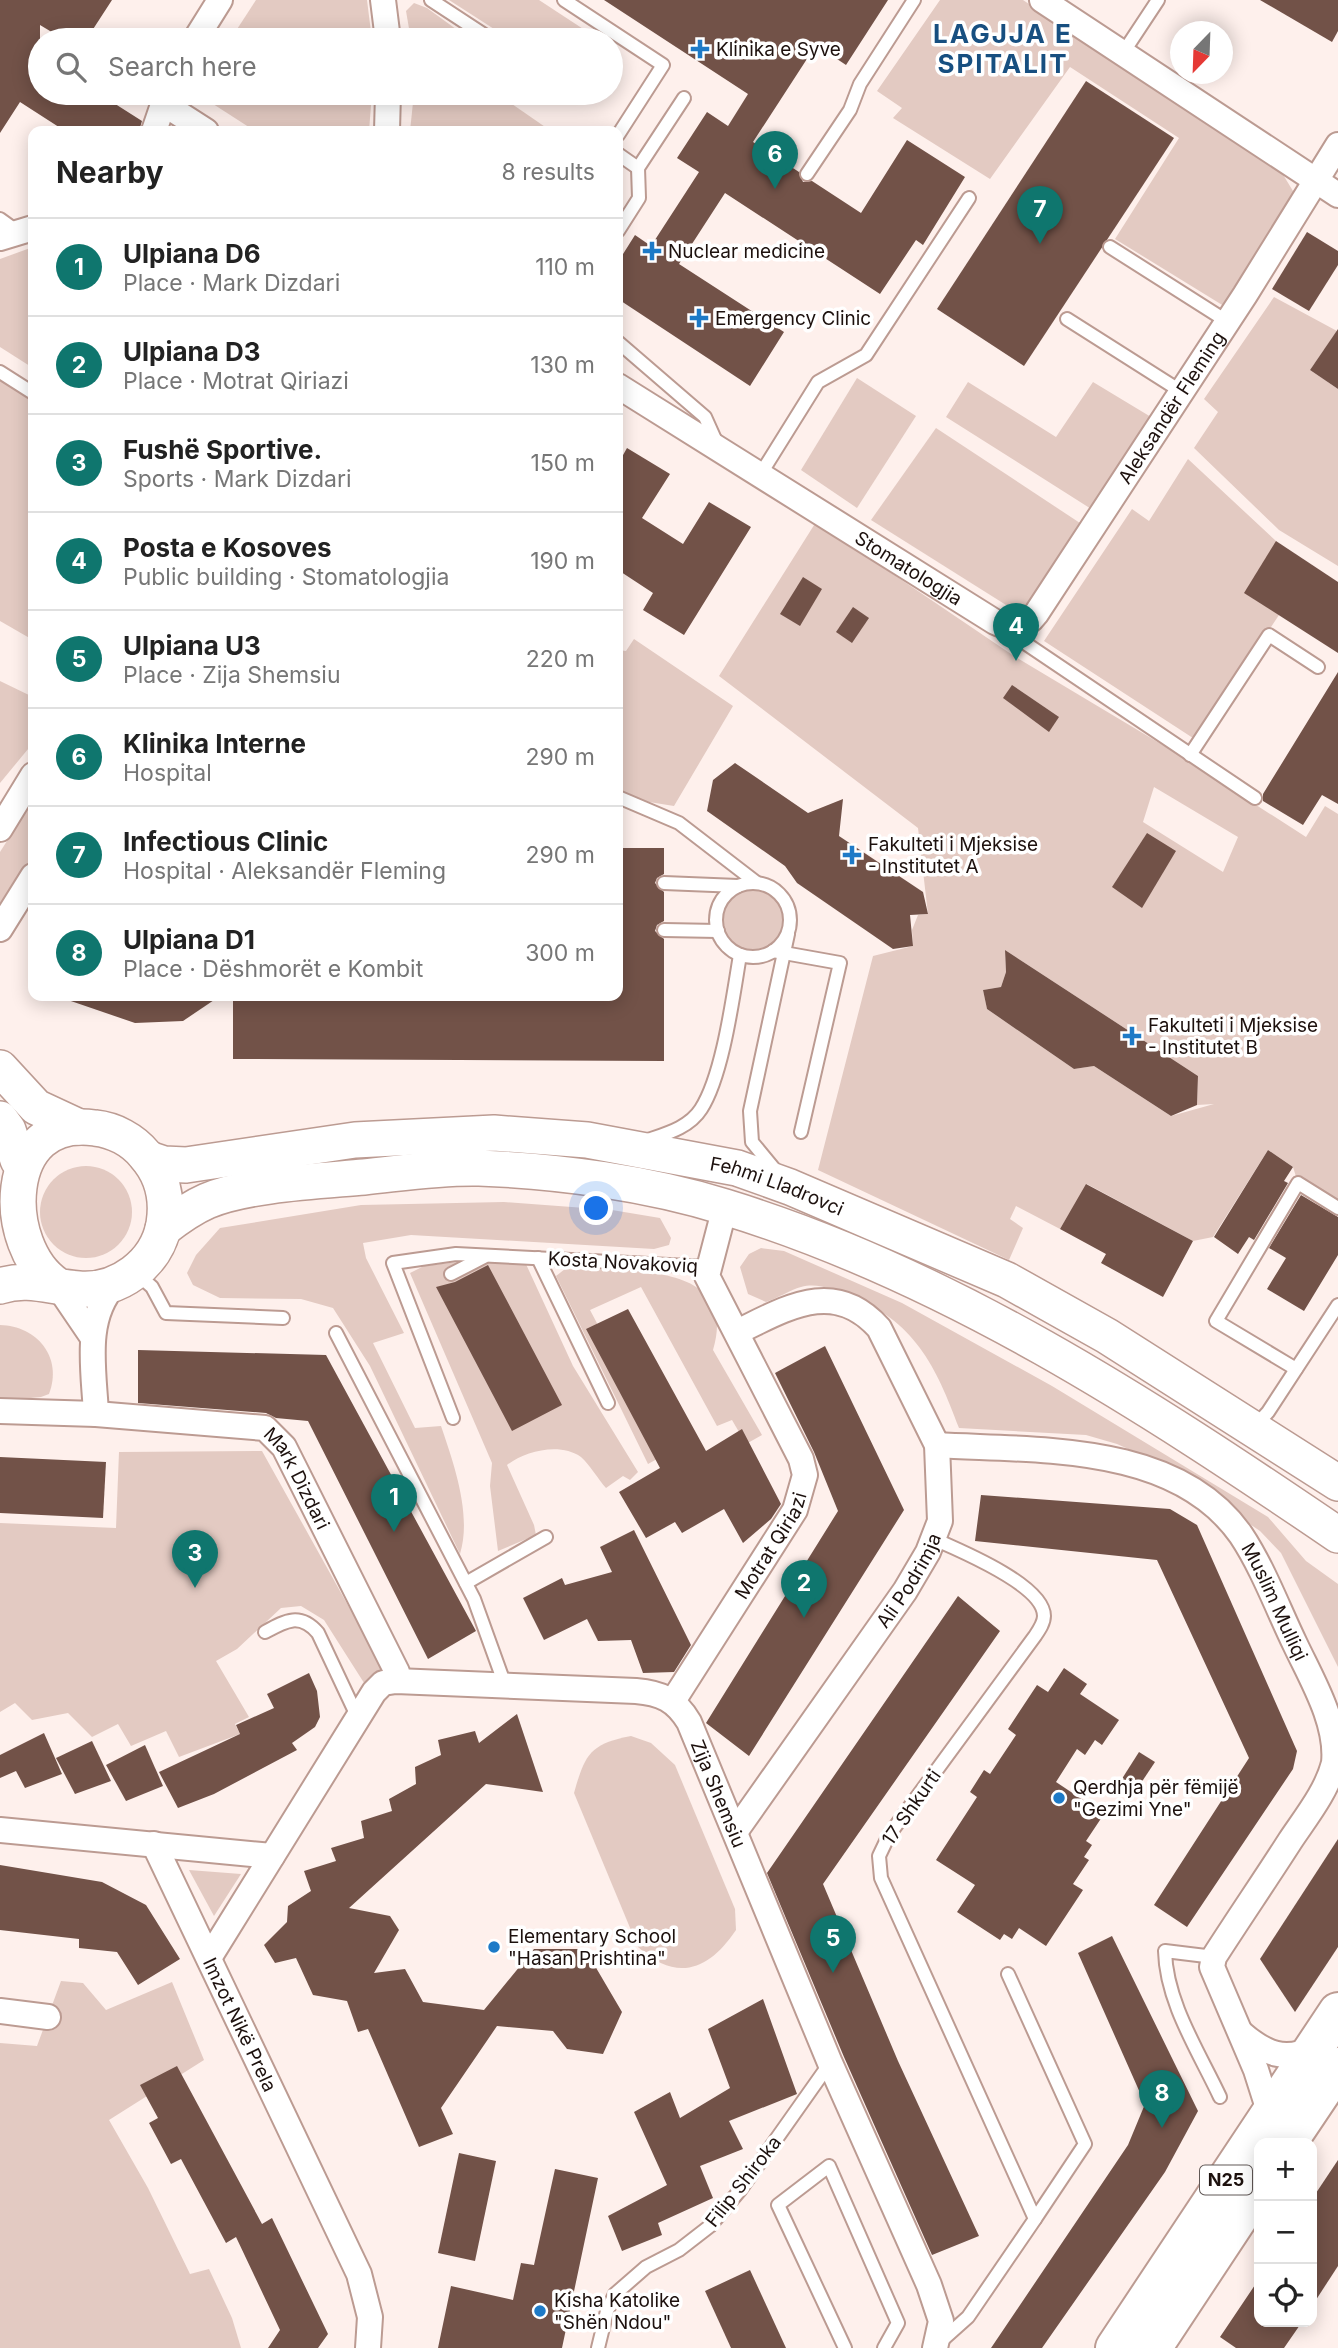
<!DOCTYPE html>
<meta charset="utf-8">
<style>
:root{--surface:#fff;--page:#f2f2f2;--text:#222;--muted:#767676;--line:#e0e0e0;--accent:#0f766e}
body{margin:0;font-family:Inter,sans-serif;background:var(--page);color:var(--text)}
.controls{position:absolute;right:21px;bottom:21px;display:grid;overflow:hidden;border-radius:14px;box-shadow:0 4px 18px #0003}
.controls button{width:63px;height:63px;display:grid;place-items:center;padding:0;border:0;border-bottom:2px solid var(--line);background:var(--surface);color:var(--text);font:35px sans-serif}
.compass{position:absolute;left:1170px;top:21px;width:63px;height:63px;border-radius:50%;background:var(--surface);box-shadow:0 4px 18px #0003;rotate:203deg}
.you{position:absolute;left:597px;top:1209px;width:24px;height:24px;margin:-18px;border:5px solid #fff;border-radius:50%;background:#1a73e8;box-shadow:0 0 0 10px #1a73e833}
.badge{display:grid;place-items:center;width:46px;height:46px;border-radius:50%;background:var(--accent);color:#fff;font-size:23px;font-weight:700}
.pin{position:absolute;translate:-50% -58px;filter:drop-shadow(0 2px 4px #0008)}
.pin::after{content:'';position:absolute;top:37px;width:24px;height:21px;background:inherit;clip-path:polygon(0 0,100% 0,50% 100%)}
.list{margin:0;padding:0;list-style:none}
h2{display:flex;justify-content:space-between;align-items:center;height:91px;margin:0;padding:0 28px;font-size:30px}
h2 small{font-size:23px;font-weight:400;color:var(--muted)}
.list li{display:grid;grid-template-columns:46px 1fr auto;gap:21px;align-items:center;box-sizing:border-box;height:98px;padding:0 28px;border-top:2px solid var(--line)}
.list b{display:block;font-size:26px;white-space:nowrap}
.list p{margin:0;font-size:23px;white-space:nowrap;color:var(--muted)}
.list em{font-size:23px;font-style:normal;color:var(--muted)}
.icon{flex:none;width:38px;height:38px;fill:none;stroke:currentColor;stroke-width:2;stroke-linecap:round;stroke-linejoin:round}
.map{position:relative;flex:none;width:1338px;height:2348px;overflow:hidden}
.search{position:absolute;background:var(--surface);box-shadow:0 4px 18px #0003;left:28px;top:28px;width:595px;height:77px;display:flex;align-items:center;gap:18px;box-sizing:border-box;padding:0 24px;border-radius:38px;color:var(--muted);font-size:26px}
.panel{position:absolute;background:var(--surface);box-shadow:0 4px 18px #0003;left:28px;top:126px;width:595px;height:875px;border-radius:14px}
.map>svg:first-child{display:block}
.green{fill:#e3cac2;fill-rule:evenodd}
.building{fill:#725248}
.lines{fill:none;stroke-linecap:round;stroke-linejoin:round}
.service-casing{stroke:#bc9b92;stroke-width:16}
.minor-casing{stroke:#bc9b92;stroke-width:28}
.secondary-casing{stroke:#bc9b92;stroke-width:38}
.primary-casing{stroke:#bc9b92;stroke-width:42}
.service{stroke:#fff;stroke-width:12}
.minor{stroke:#fff;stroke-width:24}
.secondary{stroke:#fff;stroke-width:35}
.primary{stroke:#fff;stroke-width:38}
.poi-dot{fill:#1d7ac7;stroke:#fff;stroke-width:2.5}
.labels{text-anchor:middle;stroke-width:7;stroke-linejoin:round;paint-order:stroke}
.shield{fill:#fff;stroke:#615856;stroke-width:2}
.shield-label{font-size:18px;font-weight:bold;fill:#1d110e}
.poi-label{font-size:19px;fill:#1d110e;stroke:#fff;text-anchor:start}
.street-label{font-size:19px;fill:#1d110e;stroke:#fff}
.district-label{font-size:26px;font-weight:bold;letter-spacing:2px;fill:#174f80;stroke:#fff}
</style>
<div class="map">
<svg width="1338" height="2348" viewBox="0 0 1338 2348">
<rect width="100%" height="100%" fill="#fef0ec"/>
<!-- green -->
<g class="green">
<polygon points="256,0 367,0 372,40 230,40"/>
<polygon points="449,0 539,0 600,40 511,40"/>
<polygon points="940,0 1023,0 1282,173 1293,191 1294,210 1232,311 1115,239 1179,138 1070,67 990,179 893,118 902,108 877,91"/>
<polygon points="414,3 427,8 471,40 411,40 406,11"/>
<polygon points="196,93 372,93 369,131 255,131"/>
<polygon points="414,93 496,93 551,131 410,131"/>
<polygon points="33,247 33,368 0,347 0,259"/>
<polygon points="1274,297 1337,331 1310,370 1338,389 1338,566 1279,530 1194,448 1218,412 1204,399"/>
<polygon points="857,378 916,416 857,508 801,470"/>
<polygon points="0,380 33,401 33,640 0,621"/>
<polygon points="968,382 1056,437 1093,382 1156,420 1096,512 946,417"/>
<polygon points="936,428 1083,525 1022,615 871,520"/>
<polygon points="1188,459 1276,541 1279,615 1196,740 1044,641 1132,509 1149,521"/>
<path d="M816,522L1014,656L1166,747L1306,837L1325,806L1338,814V1208L1298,1183L1293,1167L1268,1150L1213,1237L1193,1241L1087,1184L1060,1229L1016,1206L1010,1219L1023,1228L1009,1260L818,1170L873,956L913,946L912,930L918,915L928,914L918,828L719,676ZM1154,787L1238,837L1223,872L1143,822ZM1005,950L1198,1076L1197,1105L1214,1104L1171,1116L1094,1066L1074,1069L987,1009L983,990L1001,987L1006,972Z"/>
<polygon points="634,639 733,706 674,806 618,797 618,650 626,651"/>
<polygon points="0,681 33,697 33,743 0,783"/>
<polygon points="33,800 33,860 0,908 0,852"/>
<circle cx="753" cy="920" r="32"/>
<circle cx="86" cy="1212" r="46"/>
<path d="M504,1202L612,1210L660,1218L671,1238L669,1245L654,1249L411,1235L363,1243L366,1258L404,1333L373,1343L415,1428L441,1426C454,1464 472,1515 460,1554L370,1366L333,1308L301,1299L220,1298L193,1285L187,1273L196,1255L220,1228L361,1205Z"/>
<path d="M761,1248L784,1251L902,1303L1052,1386L1268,1517L1306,1561L1338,1584V1667L1281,1553L1260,1531L1162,1464L1117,1444L1086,1435L959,1428C936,1366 914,1320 849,1296C833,1290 818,1282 801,1287C790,1290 778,1298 766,1302L748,1294L740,1267L749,1254Z"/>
<path d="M466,1261L525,1262L573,1366L638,1472L630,1480L623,1476L606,1488C598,1479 590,1465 581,1457C560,1442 525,1451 507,1465L534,1525L536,1535L498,1551L490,1486L492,1463L410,1273L424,1266Z"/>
<path d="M565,1269C623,1272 740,1259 713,1350L762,1435L746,1444L732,1420L717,1426L641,1287L590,1310L666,1454L648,1464L556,1276Z"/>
<path d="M0,1325C37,1326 63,1357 49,1394L41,1397L0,1401Z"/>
<polygon points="262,1451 384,1670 366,1686 324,1620 301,1606 281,1608 237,1649 216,1661 249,1717 235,1724 240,1734 179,1757 166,1731 131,1746 118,1724 92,1737 68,1713 32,1720 15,1703 0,1712 0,1523 116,1528 119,1452"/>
<path d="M631,1736L651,1743L675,1765L735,1909L736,1930C709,1970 677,1983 638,1947L574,1793C585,1754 590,1744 631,1736Z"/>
<polygon points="189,1870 241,1874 214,1916"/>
<polygon points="61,1981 83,1983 106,2010 172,1982 204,2060 109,2120 148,2188 190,2274 209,2269 232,2318 241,2348 0,2348 0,2043 37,2046"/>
</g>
<!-- building -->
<g class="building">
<polygon points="0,0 112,0 86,40 65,40 40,25 40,93 98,93 142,121 139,131 65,131 20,102 0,133"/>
<polygon points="604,0 888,0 846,65 816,45 753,142 799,172 803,182 812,181 861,213 907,140 965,177 923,245 916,240 880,294 725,193 679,264 784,332 750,386 618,299 618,262 635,235 651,246 699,172 677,158 707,112 728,126 748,94"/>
<polygon points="1260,0 1338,0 1338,31 1332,42"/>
<polygon points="1086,81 1174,138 1024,366 937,309"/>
<polygon points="1307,232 1338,251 1338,265 1309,311 1272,289"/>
<polygon points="1338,329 1338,389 1310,370"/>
<polygon points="627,448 670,474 642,518 683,544 709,502 751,527 684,635 643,610 653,593 618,570 618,464"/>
<polygon points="1276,541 1338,582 1338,653 1244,593"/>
<polygon points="803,577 822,589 800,626 780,614"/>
<polygon points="853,607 869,618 852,643 836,632"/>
<polygon points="1338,672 1338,804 1322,795 1303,825 1263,801 1263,794"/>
<polygon points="1012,685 1059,717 1049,732 1003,698"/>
<polygon points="735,763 808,813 843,799 839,836 923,892 928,914 910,915 913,946 893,949 797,883 785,866 707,811 713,780"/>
<polygon points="1147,833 1176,851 1142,908 1112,887"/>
<polygon points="618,848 664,848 664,874 657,878 655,883 664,892 664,921 657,925 655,931 664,939 664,1061 233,1059 233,996 618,996"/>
<polygon points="1005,950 1198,1076 1197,1105 1171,1116 1094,1066 1074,1069 987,1009 983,990 1001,987 1006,972"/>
<polygon points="65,996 220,996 183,1021 135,1023 65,999"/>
<polygon points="1268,1150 1293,1167 1284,1181 1288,1183 1254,1240 1249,1237 1238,1254 1214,1237"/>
<polygon points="1086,1184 1193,1241 1163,1297 1101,1263 1106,1254 1060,1229"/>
<polygon points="1301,1195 1338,1217 1338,1255 1304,1311 1267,1289 1286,1258 1269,1248"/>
<polygon points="488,1265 562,1405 512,1431 436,1287 455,1282"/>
<polygon points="628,1309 706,1451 742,1429 781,1504 771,1519 743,1543 724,1509 682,1533 675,1522 646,1538 619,1492 660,1468 586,1329"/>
<polygon points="825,1346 904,1510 749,1756 706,1723 838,1511 814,1452 775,1373"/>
<polygon points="138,1350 326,1355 476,1631 428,1659 308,1421 276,1418 266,1413 138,1403"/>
<polygon points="0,1457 106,1462 103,1518 0,1513"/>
<polygon points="981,1495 1170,1509 1197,1525 1297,1751 1293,1769 1187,1927 1154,1905 1249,1758 1157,1560 975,1541"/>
<polygon points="634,1530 691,1645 674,1672 643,1673 631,1640 598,1641 587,1619 544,1640 523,1598 562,1578 565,1585 612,1572 600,1547"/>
<polygon points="958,1596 1000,1631 823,1884 898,2061 979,2236 932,2255 844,2057 767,1873"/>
<polygon points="1064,1668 1087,1684 1080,1694 1119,1720 1102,1745 1095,1740 1085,1755 1077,1749 1056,1782 1104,1814 1086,1841 1092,1845 1084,1857 1089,1860 1073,1884 1083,1890 1046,1946 1019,1928 1012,1939 1004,1934 1000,1940 957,1912 975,1885 936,1860 977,1797 970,1792 984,1770 990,1774 1016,1735 1008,1729 1037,1685 1048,1692"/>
<polygon points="309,1673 317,1691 320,1717 315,1727 292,1743 297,1750 214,1794 178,1808 159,1772 240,1734 236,1725 274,1708 267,1694"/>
<polygon points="517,1714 543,1792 486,1784 349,1908 390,1916 399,1930 374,1973 405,1969 423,2002 484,2010 534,1949 585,1949 622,2012 603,2054 567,2049 553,2031 497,2026 441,2108 453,2134 419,2147 368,2029 358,2032 347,2001 313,1995 296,1958 275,1963 264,1945 287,1922 288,1906 311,1891 304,1871 336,1861 331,1848 364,1838 361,1821 392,1811 389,1799 416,1784 415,1767 441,1755 438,1740 475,1731 479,1743"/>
<polygon points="44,1733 62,1774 25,1788 16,1771 0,1778 0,1755"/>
<polygon points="92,1741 111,1781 75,1794 56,1758"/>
<polygon points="145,1745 163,1786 126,1801 106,1765"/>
<polygon points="1139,1752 1155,1762 1133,1795 1118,1785"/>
<polygon points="1338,1839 1338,1947 1295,2012 1260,1959"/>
<polygon points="0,1865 102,1882 146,1905 180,1959 138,1985 117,1952 79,1948 79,1939 0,1930"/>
<polygon points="1112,1936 1198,2111 1165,2172 1042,2348 991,2348 1128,2145 1145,2104 1078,1953"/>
<polygon points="763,1999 797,2094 729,2121 743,2149 700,2166 713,2198 658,2223 662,2235 622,2251 608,2216 667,2185 634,2112 670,2092 680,2118 730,2088 708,2029"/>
<polygon points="177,2066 262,2224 272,2218 328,2334 318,2348 268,2348 280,2330 236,2237 226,2243 181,2159 171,2164 149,2123 158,2118 140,2085"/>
<polygon points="459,2153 496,2161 475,2261 438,2253"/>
<polygon points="1338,2160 1338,2266 1312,2306 1312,2199"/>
<polygon points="555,2169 598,2178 562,2348 438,2348 451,2286 513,2300 521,2263 534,2265"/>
<polygon points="750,2270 786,2348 731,2348 705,2291"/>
<polygon points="1259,2279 1259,2322 1302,2322 1284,2348 1236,2348 1220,2337"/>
</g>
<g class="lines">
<defs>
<g id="service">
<polyline points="431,0 492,40"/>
<polyline points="564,0 663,65 618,135"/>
<polyline points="1123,53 1158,0"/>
<polyline points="618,154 638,168"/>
<polyline points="807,174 850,110 860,84 914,0"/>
<polyline points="0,219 18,232"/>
<polyline points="618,231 639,198 638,168 684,98"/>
<polyline points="1110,247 1228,322"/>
<polyline points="1067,319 1182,392"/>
<polyline points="618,342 705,417 718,446"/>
<polyline points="0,372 33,393"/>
<polyline points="760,475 818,382 866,355 969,198"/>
<polyline points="1020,626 1025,643 1255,798"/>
<polyline points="1190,755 1269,635 1318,667"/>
<polyline points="618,797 679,823 757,883"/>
<polyline points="664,883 738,886"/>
<circle cx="753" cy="920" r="37"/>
<polyline points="664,930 718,931"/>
<polyline points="773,951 840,963 801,1132"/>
<path d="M645,1141C665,1134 689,1128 701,1109C723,1075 733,996 740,955"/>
<polyline points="776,1171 752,1142 750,1111 788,934"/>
<polyline points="538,1258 608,1403"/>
<polyline points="135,1272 152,1287 166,1313 283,1318"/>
<polyline points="451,1274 484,1257"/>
<polyline points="336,1333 474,1599 505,1685"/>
<polyline points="1296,1369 1216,1321 1298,1183 1338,1208"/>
<polyline points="453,1418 393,1263 456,1254 708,1267"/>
<polyline points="1255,1426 1268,1412 1338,1305"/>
<path d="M934,1539C959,1550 1044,1585 1044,1616C1044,1623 1039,1630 1035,1636L889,1835L879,1856L881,1878L1035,2219L968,2317L940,2342"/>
<polyline points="466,1583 546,1537"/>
<path d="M265,1632C285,1621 300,1612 318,1633L358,1718"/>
<path d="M1214,1957L1165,1951C1166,2002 1199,2052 1220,2097"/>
<polyline points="1008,1974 1085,2144 1035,2219"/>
<polyline points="598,2348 607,2311 615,2294 646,2267 679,2250 710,2226 741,2189 830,2063"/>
<polyline points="845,2348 778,2205 829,2166 898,2323 884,2348"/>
</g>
<g id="minor">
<polyline points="383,0 388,40"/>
<polyline points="1042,0 1338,195"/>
<polyline points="195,40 220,0"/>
<polyline points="164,104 206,131"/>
<polyline points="154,131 167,93"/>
<polyline points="387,131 388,93"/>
<polyline points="0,238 33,228"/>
<path id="s1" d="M618,386L995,622C1011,630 1025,629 1036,614L1245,295L1338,145"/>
<polyline points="0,829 33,775"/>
<polyline points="0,929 33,876"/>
<polyline points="57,1285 93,1338"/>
<path id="s2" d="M0,1411L96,1414L265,1428L284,1447L397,1672L396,1681"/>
<path d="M96,1414C94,1370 83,1319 115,1284"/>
<path id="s3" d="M937,1445C1036,1451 1176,1442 1241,1535C1263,1568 1278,1609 1295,1644C1312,1680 1338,1723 1334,1763C1327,1791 1306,1817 1290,1841C1265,1880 1239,1918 1214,1957L1212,1967L1256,2070L1270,2114"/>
<path id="s4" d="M673,1701L795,1510L805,1475L801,1459L707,1276L725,1207"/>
<polyline points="0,1830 272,1856"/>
<path id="s5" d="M735,1832L905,1591L928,1552L940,1521L937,1445L879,1328C834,1278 787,1308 737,1332"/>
<path id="s6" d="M154,1844L359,2274L370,2317L368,2348"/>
<path id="s7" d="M209,1958L374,1692L383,1683L396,1681L636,1691C661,1693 676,1700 689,1722L830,2063L929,2285L941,2321L935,2348"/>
<polyline points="0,2011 48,2017"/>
<path d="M1241,2033C1265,2054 1285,2062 1314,2048"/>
</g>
<g id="secondary">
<polyline points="0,1068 36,1107 79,1127"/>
<polyline points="0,1119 8,1130 18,1160"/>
<path id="s8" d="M149,1159L164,1164L186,1165L355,1140L494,1133L587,1140L737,1168L790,1187L1007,1280L1107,1336L1338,1483"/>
<path d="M163,1229C177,1218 191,1208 207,1201C248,1184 319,1181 364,1177C403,1173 440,1167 479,1168C559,1171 648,1183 725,1207C948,1275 1147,1405 1338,1535"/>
<path d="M0,1286C28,1277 50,1287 79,1289C118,1292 157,1264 164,1224C168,1199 162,1174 145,1155C133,1140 114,1130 95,1128C0,1114 0,1247 57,1285"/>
</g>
<g id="primary">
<polyline points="1287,2143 1338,2067"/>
<polyline points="1115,2348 1338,2012"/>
<polyline points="1152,2348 1259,2186"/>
</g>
</defs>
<!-- service casing -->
<use href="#service" class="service-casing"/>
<!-- minor casing -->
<use href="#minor" class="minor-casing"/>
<!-- secondary casing -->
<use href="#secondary" class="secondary-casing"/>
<!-- primary casing -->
<use href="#primary" class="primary-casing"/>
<!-- service -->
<use href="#service" class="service"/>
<!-- minor -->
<use href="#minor" class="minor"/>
<!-- secondary -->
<use href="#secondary" class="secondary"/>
<!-- primary -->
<use href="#primary" class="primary"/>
</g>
<!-- markers -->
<g class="poi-dot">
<path d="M696.5 38.5h7v7h7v7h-7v7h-7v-7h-7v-7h7z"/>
<path d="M648.5 240.5h7v7h7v7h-7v7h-7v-7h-7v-7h7z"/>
<path d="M695.5 307.5h7v7h7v7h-7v7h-7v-7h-7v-7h7z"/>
<path d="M848.5 844.5h7v7h7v7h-7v7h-7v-7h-7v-7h7z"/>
<path d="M1128.5 1025.5h7v7h7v7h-7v7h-7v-7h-7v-7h7z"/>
<circle cx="1059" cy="1798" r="7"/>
<circle cx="494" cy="1947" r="7"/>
<circle cx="540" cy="2311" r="7"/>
</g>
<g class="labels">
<!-- shield labels -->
<rect class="shield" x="1200" y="2165.5" width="52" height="29" rx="5"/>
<g class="shield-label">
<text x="1226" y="2186">N25</text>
</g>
<!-- poi labels -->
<g class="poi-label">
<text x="716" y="56">Klinika e Syve</text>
<text x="668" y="258">Nuclear medicine</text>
<text x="715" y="325">Emergency Clinic</text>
<text x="868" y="851">Fakulteti i Mjeksise<tspan x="868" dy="22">- Institutet A</tspan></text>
<text x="1148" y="1032">Fakulteti i Mjeksise<tspan x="1148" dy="22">- Institutet B</tspan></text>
<text x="1073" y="1794">Qerdhja për fëmijë<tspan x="1073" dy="22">"Gezimi Yne"</tspan></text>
<text x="508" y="1943">Elementary School<tspan x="508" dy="22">"Hasan Prishtina"</tspan></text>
<text x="554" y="2307">Kisha Katolike<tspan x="554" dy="22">"Shën Ndou"</tspan></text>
</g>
<!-- street labels -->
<g class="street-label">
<text dy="7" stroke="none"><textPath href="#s1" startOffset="738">Aleksandër Fleming</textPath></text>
<text dy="7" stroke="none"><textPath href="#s1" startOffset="343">Stomatologjia</textPath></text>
<text dy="7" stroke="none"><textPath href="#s8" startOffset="637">Fehmi Lladrovci</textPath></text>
<text transform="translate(623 1262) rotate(3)" y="7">Kosta Novakoviq</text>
<text dy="7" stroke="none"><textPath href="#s2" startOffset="326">Mark Dizdari</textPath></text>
<text dy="7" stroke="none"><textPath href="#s4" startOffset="184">Motrat Qiriazi</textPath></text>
<text dy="7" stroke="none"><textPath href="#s5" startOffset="306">Ali Podrimja</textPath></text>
<text dy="7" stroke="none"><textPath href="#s3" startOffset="404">Muslim Mulliqi</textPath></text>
<text dy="7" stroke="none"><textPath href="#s7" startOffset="721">Zija Shemsiu</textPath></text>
<text transform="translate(911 1807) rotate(-55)" y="7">17 Shkurti</text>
<text dy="7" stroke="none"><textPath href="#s6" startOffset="200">Imzot Nikë Prela</textPath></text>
<text transform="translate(743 2181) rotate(-52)" y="7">Filip Shiroka</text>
</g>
<!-- district labels -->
<g class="district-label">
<text x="1003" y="43">LAGJJA E<tspan x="1003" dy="30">SPITALIT</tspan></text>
</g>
</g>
</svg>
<div class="controls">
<button>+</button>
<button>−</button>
<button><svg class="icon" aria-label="locate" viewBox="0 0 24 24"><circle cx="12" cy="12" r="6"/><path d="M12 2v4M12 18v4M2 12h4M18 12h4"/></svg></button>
</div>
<svg class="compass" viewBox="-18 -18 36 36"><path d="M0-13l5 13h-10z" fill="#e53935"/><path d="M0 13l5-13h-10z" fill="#767676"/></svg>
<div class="you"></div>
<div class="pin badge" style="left:394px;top:1532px">1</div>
<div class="pin badge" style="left:804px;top:1618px">2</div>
<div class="pin badge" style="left:195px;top:1588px">3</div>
<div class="pin badge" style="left:1016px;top:661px">4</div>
<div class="pin badge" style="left:833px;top:1973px">5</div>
<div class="pin badge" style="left:775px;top:189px">6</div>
<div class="pin badge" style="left:1040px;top:244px">7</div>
<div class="pin badge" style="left:1162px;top:2128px">8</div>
<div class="search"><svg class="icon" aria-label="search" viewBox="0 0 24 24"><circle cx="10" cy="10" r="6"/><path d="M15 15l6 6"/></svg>Search here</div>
<section class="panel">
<h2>Nearby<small>8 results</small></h2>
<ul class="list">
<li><span class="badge">1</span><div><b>Ulpiana D6</b><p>Place · Mark Dizdari</p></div><em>110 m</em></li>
<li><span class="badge">2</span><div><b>Ulpiana D3</b><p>Place · Motrat Qiriazi</p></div><em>130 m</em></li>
<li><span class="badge">3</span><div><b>Fushë Sportive.</b><p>Sports · Mark Dizdari</p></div><em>150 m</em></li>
<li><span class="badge">4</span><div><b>Posta e Kosoves</b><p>Public building · Stomatologjia</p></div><em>190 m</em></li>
<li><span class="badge">5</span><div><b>Ulpiana U3</b><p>Place · Zija Shemsiu</p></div><em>220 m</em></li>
<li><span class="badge">6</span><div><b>Klinika Interne</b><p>Hospital</p></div><em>290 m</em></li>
<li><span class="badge">7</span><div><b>Infectious Clinic</b><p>Hospital · Aleksandër Fleming</p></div><em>290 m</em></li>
<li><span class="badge">8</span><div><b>Ulpiana D1</b><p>Place · Dëshmorët e Kombit</p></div><em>300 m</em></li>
</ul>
</section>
</div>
